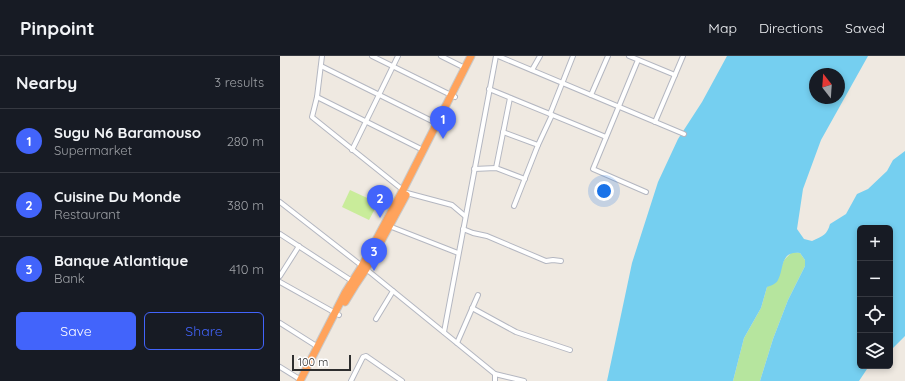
<!DOCTYPE html>
<meta charset="utf-8">
<style>
:root{--surface:#171b24;--page:#20242c;--text:#f1f3f6;--muted:#9ea1a6;--line:#363941;--accent:#4264fb}
body{margin:0;font-family:Quicksand,sans-serif;background:var(--page);color:var(--text)}
.controls{position:absolute;right:12px;bottom:12px;display:grid;overflow:hidden;border-radius:6px;box-shadow:0 2px 6px #0003}
.controls button{width:36px;height:36px;display:grid;place-items:center;padding:0;border:0;border-bottom:1px solid var(--line);background:var(--surface);color:var(--text);font:20px sans-serif}
.compass{position:absolute;left:529px;top:12px;width:36px;height:36px;border-radius:50%;background:var(--surface);box-shadow:0 2px 6px #0003;rotate:343deg}
.scale{position:absolute;left:12px;bottom:10px;width:59px;box-sizing:border-box;padding-left:4px;border:2px solid #2e2e2e;border-top:0;font-size:11px;line-height:14px;white-space:nowrap;color:#2e2e2e;-webkit-text-stroke:3px #fff;paint-order:stroke}
.you{position:absolute;left:324px;top:135px;width:14px;height:14px;margin:-10px;border:3px solid #fff;border-radius:50%;background:#1a73e8;box-shadow:0 0 0 6px #1a73e833}
.badge{display:grid;place-items:center;width:26px;height:26px;border-radius:50%;background:var(--accent);color:#fff;font-size:13px;font-weight:700}
.pin{position:absolute;translate:-50% -33px;filter:drop-shadow(0 1px 2px #0008)}
.pin::after{content:'';position:absolute;top:21px;width:14px;height:12px;background:inherit;clip-path:polygon(0 0,100% 0,50% 100%)}
.list{margin:0;padding:0;list-style:none}
h2{display:flex;justify-content:space-between;align-items:center;height:52px;margin:0;padding:0 16px;font-size:17px}
h2 small{font-size:13px;font-weight:400;color:var(--muted)}
.list li{display:grid;grid-template-columns:26px 1fr auto;gap:12px;align-items:center;box-sizing:border-box;height:64px;padding:0 16px;border-top:1px solid var(--line)}
.list b{display:block;font-size:15px;white-space:nowrap}
.list p{margin:0;font-size:13px;white-space:nowrap;color:var(--muted)}
.list em{font-size:13px;font-style:normal;color:var(--muted)}
.actions{display:flex;gap:8px;padding:12px 16px}
.actions a{flex:1;padding:9px 0;border:1px solid var(--accent);border-radius:6px;text-align:center;font-size:14px;color:var(--accent)}
.actions .main{background:var(--accent);color:#fff}
.icon{flex:none;width:22px;height:22px;fill:none;stroke:currentColor;stroke-width:2;stroke-linecap:round;stroke-linejoin:round}
.map{position:relative;flex:none;width:625px;height:325px;overflow:hidden}
header{display:flex;align-items:center;gap:24px;box-sizing:border-box;height:56px;padding:0 20px;background:var(--surface);border-bottom:1px solid var(--line)}
header strong{font-size:19px}
nav{display:flex;gap:22px;margin-inline-start:auto;font-size:14px}
main{display:flex}
aside{flex:1;background:var(--surface)}
.map>svg:first-child{display:block}
.green{fill:#b6e59e}
.pitch{fill:#c9ec9a}
.water{fill:#75cff0;fill-rule:evenodd}
.lines{fill:none;stroke-linecap:round;stroke-linejoin:round}
.street-casing{stroke:#b4b7c1;stroke-width:6}
.highway-casing{stroke:#c9c9c9;stroke-width:9}
.street{stroke:#fff;stroke-width:4}
.highway{stroke:#ffa35c;stroke-width:7}
</style>
<header>
<strong>Pinpoint</strong>
<nav><a>Map</a><a>Directions</a><a>Saved</a></nav>
</header>
<main>
<aside>
<h2>Nearby<small>3 results</small></h2>
<ul class="list">
<li><span class="badge">1</span><div><b>Sugu N6 Baramouso</b><p>Supermarket</p></div><em>280 m</em></li>
<li><span class="badge">2</span><div><b>Cuisine Du Monde</b><p>Restaurant</p></div><em>380 m</em></li>
<li><span class="badge">3</span><div><b>Banque Atlantique</b><p>Bank</p></div><em>410 m</em></li>
</ul>
<div class="actions"><a class="main">Save</a><a>Share</a></div>
</aside>
<div class="map">
<svg width="625" height="325" viewBox="0 0 625 325">
<rect width="100%" height="100%" fill="#efe9e1"/>
<!-- green -->
<polygon class="green" points="514,196 520,197 525,204 525,210 508,244 493,283 480,325 453,325 464,282 481,252 487,231 501,212 504,204 511,197"/>
<!-- pitch -->
<polygon class="pitch" points="70,134 98,147 89,164 62,151"/>
<!-- water -->
<path class="water" d="M447,0H588L541,84L523,133L517,173L524,183L532,185C543,180 547,179 550,168L566,158L577,138L588,133L607,115L613,104L625,95V280L610,295V172H580V310H591L587,313L579,325H480L493,283L508,244L525,210V204L520,197C500,194 504,213 498,224C496,228 490,230 487,231L481,252L464,282L453,325H327L352,207L378,126L398,83L422,46ZM535,18H559V42H535Z"/>
<g class="lines">
<defs>
<g id="street">
<polyline points="42,0 37,41 32,61 123,134"/>
<polyline points="92,0 175,41"/>
<polyline points="161,0 185,12"/>
<polyline points="218,0 404,78"/>
<polyline points="349,0 395,19"/>
<polyline points="358,4 313,113 366,136"/>
<polyline points="41,10 156,67"/>
<polyline points="252,14 260,0"/>
<polyline points="209,33 326,81"/>
<polyline points="311,39 328,0"/>
<polyline points="37,41 143,94"/>
<polyline points="270,58 293,0"/>
<polyline points="375,66 403,0"/>
<polyline points="223,76 258,89"/>
<polyline points="72,94 118,0"/>
<polyline points="216,112 230,42"/>
<polyline points="194,113 216,112 245,123"/>
<polyline points="127,137 172,149 185,160"/>
<polyline points="0,146 82,210"/>
<polyline points="234,150 258,89 272,59"/>
<polyline points="109,170 178,197"/>
<polyline points="183,173 193,177 207,180 266,205 273,204 281,205"/>
<polyline points="0,178 72,225"/>
<polyline points="86,213 215,318 215,325"/>
<polyline points="0,220 19,190"/>
<polyline points="0,226 59,259"/>
<polyline points="192,252 236,276 290,294"/>
<polyline points="96,263 113,235"/>
<polyline points="0,267 38,291"/>
<polyline points="164,276 216,0"/>
<polyline points="177,287 198,239"/>
<polyline points="0,311 21,324"/>
<polyline points="215,318 244,325"/>
<polyline points="71,325 83,301 86,300 122,325"/>
</g>
<g id="highway">
<polyline points="65,246 76,228 86,213 126,139"/>
<polyline points="20,325 65,237 82,210 123,134 191,0"/>
</g>
</defs>
<!-- street casing -->
<use href="#street" class="street-casing"/>
<!-- highway casing -->
<use href="#highway" class="highway-casing"/>
<!-- street -->
<use href="#street" class="street"/>
<!-- highway -->
<use href="#highway" class="highway"/>
</g>
</svg>
<div class="controls">
<button>+</button>
<button>−</button>
<button><svg class="icon" aria-label="locate" viewBox="0 0 24 24"><circle cx="12" cy="12" r="6"/><path d="M12 2v4M12 18v4M2 12h4M18 12h4"/></svg></button>
<button><svg class="icon" aria-label="layers" viewBox="0 0 24 24"><path d="M12 4l9 5-9 5-9-5zM3 14l9 5 9-5"/></svg></button>
</div>
<svg class="compass" viewBox="-18 -18 36 36"><path d="M0-13l5 13h-10z" fill="#e53935"/><path d="M0 13l5-13h-10z" fill="#9ea1a6"/></svg>
<div class="scale">100 m</div>
<div class="you"></div>
<div class="pin badge" style="left:163px;top:83px">1</div>
<div class="pin badge" style="left:100px;top:162px">2</div>
<div class="pin badge" style="left:94px;top:215px">3</div>
</div>
</main>
